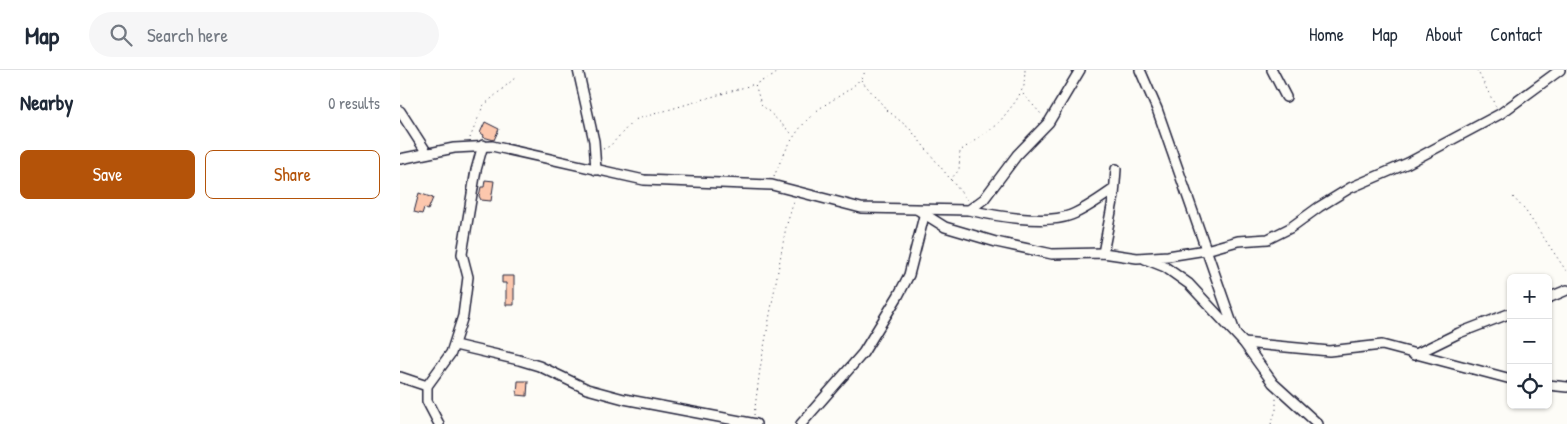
<!DOCTYPE html>
<meta charset="utf-8">
<style>
:root{--surface:#fff;--page:#f6f6f7;--text:#1f2937;--muted:#747a83;--line:#e0e1e3;--accent:#b45309}
body{margin:0;font-family:"Patrick Hand",sans-serif;background:var(--page);color:var(--text)}
.controls{position:absolute;right:15px;bottom:15px;display:grid;overflow:hidden;border-radius:8px;box-shadow:0 1px 4px #0004}
.controls button{width:45px;height:45px;display:grid;place-items:center;padding:0;border:0;border-bottom:1px solid var(--line);background:var(--surface);color:var(--text);font:25px sans-serif}
.list{margin:0;padding:0;list-style:none}
h2{display:flex;justify-content:space-between;align-items:center;height:65px;margin:0;padding:0 20px;font-size:21px}
h2 small{font-size:16px;font-weight:400;color:var(--muted)}
.actions{display:flex;gap:10px;padding:15px 20px}
.actions a{flex:1;padding:11px 0;border:1px solid var(--accent);border-radius:8px;text-align:center;font-size:18px;color:var(--accent)}
.actions .main{background:var(--accent);color:#fff}
.icon{flex:none;width:28px;height:28px;fill:none;stroke:currentColor;stroke-width:2;stroke-linecap:round;stroke-linejoin:round}
.map{position:relative;flex:none;width:1167px;height:354px;overflow:hidden}
header{display:flex;align-items:center;gap:30px;box-sizing:border-box;height:70px;padding:0 25px;background:var(--surface);border-bottom:1px solid var(--line)}
header strong{font-size:24px}
nav{display:flex;gap:28px;margin-inline-start:auto;font-size:18px}
.search{width:350px;height:45px;background:var(--page);display:flex;align-items:center;gap:12px;box-sizing:border-box;padding:0 18px;border-radius:28px;color:var(--muted);font-size:19px}
main{display:flex}
aside{flex:1;background:var(--surface)}
.map>svg:first-child{display:block}
.building{fill:#fcc7ad;stroke:#22223b}
.lines{fill:none;stroke-linecap:round;stroke-linejoin:round}
.minor-casing{stroke:#22223b;stroke-width:12}
.path{stroke:#22223b;stroke-width:1;stroke-dasharray:1 4;stroke-linecap:butt}
.minor{stroke:#fdfcf7;stroke-width:9}
</style>
<header>
<strong>Map</strong>
<div class="search"><svg class="icon" aria-label="search" viewBox="0 0 24 24"><circle cx="10" cy="10" r="6"/><path d="M15 15l6 6"/></svg>Search here</div>
<nav><a>Home</a><a>Map</a><a>About</a><a>Contact</a></nav>
</header>
<main>
<aside>
<h2>Nearby<small>0 results</small></h2>
<ul class="list">
</ul>
<div class="actions"><a class="main">Save</a><a>Share</a></div>
</aside>
<div class="map">
<svg width="1167" height="354" viewBox="0 0 1167 354">
<rect width="100%" height="100%" fill="#fdfcf7"/>
<filter id="ink" filterUnits="userSpaceOnUse"><feTurbulence type="fractalNoise" baseFrequency=".02" numOctaves="2"/><feDisplacementMap in="SourceGraphic" scale="10" xChannelSelector="R" yChannelSelector="G"/><feConvolveMatrix kernelMatrix="1 2 1 2 8 2 1 2 1" color-interpolation-filters="sRGB"/></filter>
<g filter="url(#ink)">
<!-- building -->
<g class="building">
<polygon points="85,52 99,59 94,70 83,67 84,65 80,63"/>
<polygon points="85,110 94,111 91,131 81,130 79,126 81,117 84,117"/>
<polygon points="19,123 33,128 28,140 24,138 22,144 14,142"/>
<polygon points="102,206 114,206 114,235 106,235 106,213 102,213"/>
<polygon points="118,311 128,311 127,326 117,325"/>
</g>
<g class="lines">
<defs>
<g id="minor">
<polyline points="178,0 194,71 196,100"/>
<polyline points="740,0 757,39 835,262"/>
<polyline points="872,0 886,27"/>
<polyline points="0,41 27,83"/>
<polyline points="0,89 54,78 92,76 244,110 372,115 461,138 569,140 584,129 617,85 649,52 680,0"/>
<polyline points="518,140 545,157 596,172 652,184 703,183 737,188 768,186 806,180 838,171 868,169 890,158 919,137 950,118 1008,93 1100,44 1160,0"/>
<path d="M569,140C595,146 646,155 671,145C686,139 701,128 714,119"/>
<polyline points="703,183 714,126 716,99"/>
<polyline points="745,189 765,197 789,214 844,273 873,313 918,354"/>
<polyline points="1148,228 1167,220"/>
<polyline points="844,273 929,281 982,275 1111,309"/>
<polyline points="55,275 119,290 139,296 187,319 224,329 356,354"/>
<polyline points="1014,285 1059,263 1111,243"/>
<polyline points="0,307 27,316"/>
<polyline points="1148,315 1167,317"/>
<polyline points="39,354 27,331 27,316 51,283 63,246 68,207 62,184 76,100 83,75"/>
<polyline points="401,354 463,283 498,226 509,205 524,146"/>
</g>
</defs>
<!-- minor casing -->
<use href="#minor" class="minor-casing"/>
<!-- path -->
<g class="path">
<polyline points="380,0 373,6 355,14 361,34 393,65"/>
<polyline points="1077,0 1096,37"/>
<polyline points="461,10 487,40 510,59 568,131"/>
<polyline points="623,24 642,45"/>
<polyline points="70,68 83,36 116,7"/>
<polyline points="203,79 210,76 234,50 355,14"/>
<path d="M374,107C384,80 397,57 419,39C435,27 457,19 466,0"/>
<polyline points="550,110 559,100 560,81 597,55 616,31 624,16 625,0"/>
<polyline points="1113,127 1125,140 1167,202"/>
<polyline points="354,345 360,299 386,157 394,131"/>
<polyline points="871,354 876,340 876,328"/>
</g>
<!-- minor -->
<use href="#minor" class="minor"/>
</g>
</g>
</svg>
<div class="controls">
<button>+</button>
<button>−</button>
<button><svg class="icon" aria-label="locate" viewBox="0 0 24 24"><circle cx="12" cy="12" r="6"/><path d="M12 2v4M12 18v4M2 12h4M18 12h4"/></svg></button>
</div>
</div>
</main>
